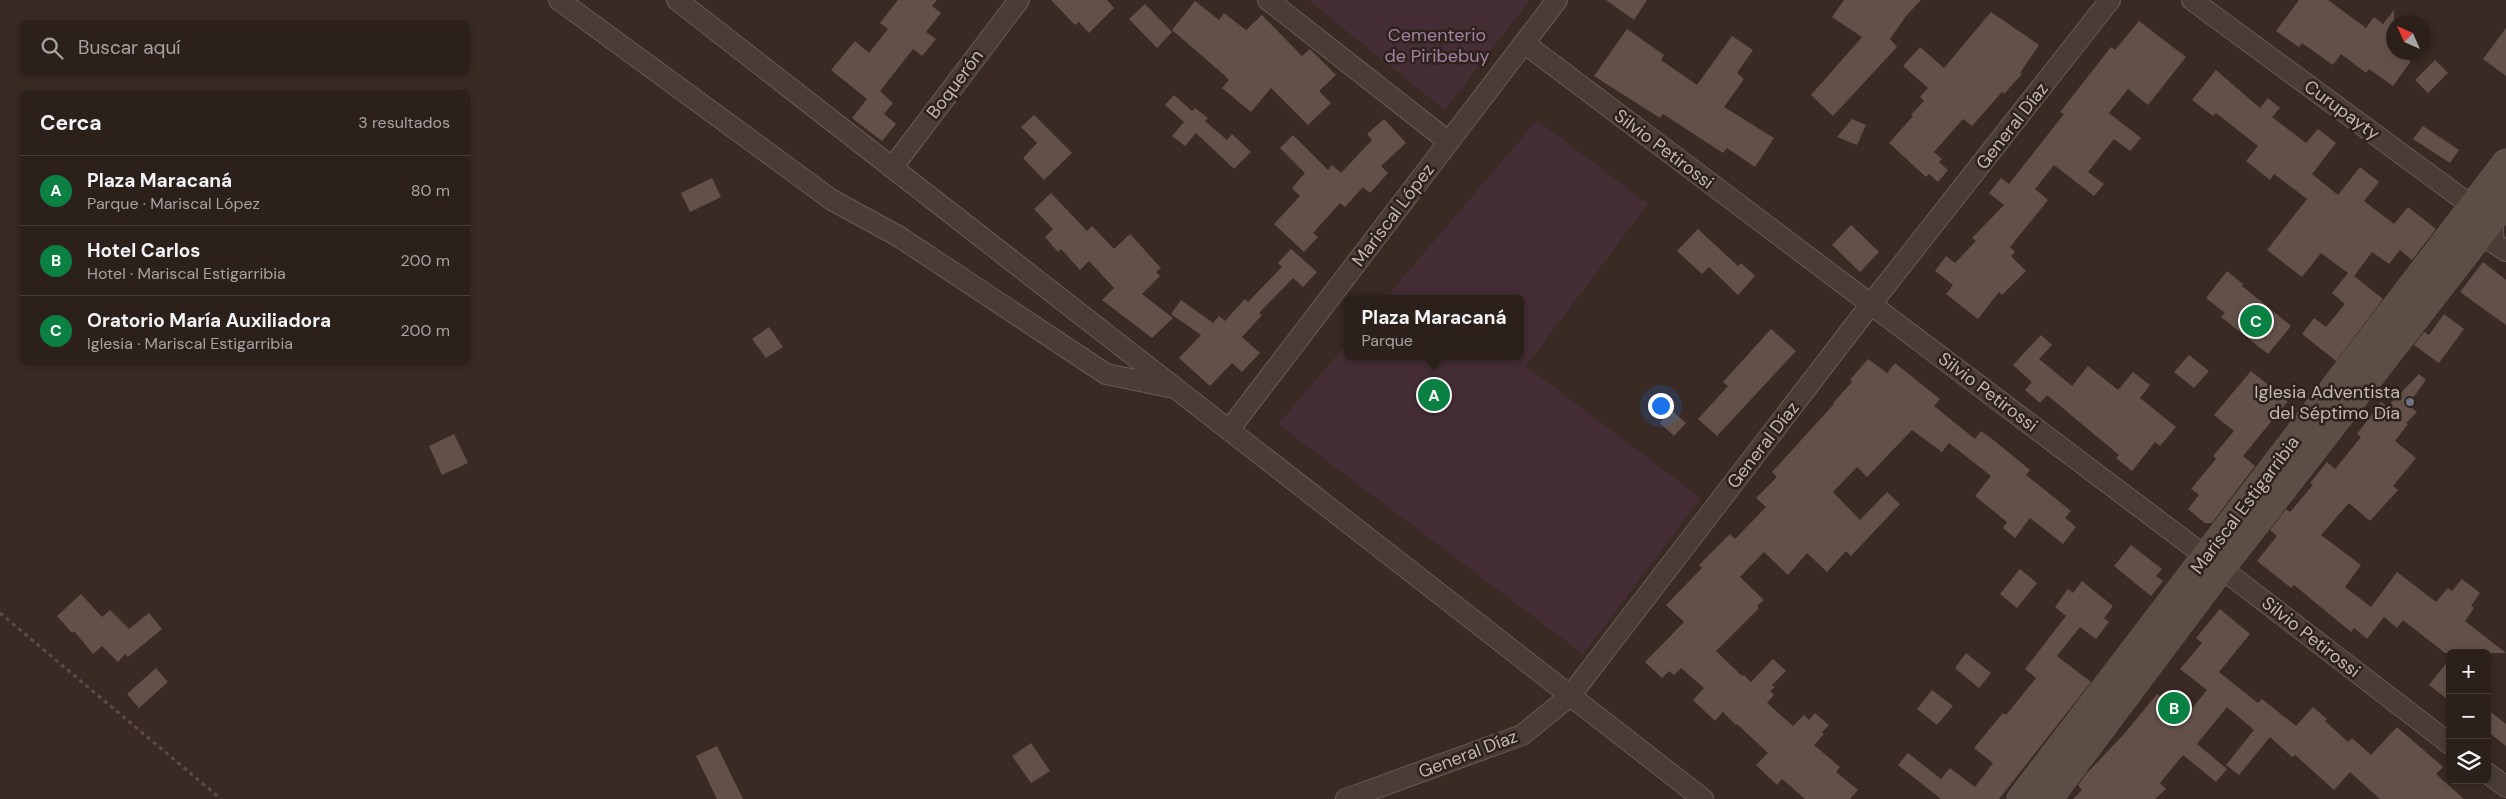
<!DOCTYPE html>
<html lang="es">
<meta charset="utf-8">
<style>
:root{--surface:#2b201a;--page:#372d27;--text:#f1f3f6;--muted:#a6a3a2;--line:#473e39;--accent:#0b8043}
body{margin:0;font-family:"DM Sans",sans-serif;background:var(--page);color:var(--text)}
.controls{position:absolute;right:15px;bottom:15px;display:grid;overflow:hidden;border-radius:8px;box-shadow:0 2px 8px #0003}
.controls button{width:45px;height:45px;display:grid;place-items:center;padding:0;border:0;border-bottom:1px solid var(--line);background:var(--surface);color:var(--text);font:25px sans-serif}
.compass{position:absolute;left:2386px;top:15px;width:45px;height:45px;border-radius:50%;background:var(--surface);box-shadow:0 2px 8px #0003;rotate:315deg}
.you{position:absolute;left:1660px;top:405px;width:18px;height:18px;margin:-12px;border:4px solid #fff;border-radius:50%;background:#1a73e8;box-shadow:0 0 0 8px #1a73e833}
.badge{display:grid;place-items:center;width:32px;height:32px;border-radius:50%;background:var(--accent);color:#fff;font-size:16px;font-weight:700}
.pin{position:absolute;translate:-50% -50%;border:2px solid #fff;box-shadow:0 1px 5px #0006}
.popup{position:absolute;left:1344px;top:295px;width:180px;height:65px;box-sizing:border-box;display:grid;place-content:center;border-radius:8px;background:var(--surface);filter:drop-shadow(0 1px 4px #0005);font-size:16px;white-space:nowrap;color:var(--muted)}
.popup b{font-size:19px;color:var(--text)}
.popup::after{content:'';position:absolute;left:50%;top:100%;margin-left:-10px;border:10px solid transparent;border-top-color:var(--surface)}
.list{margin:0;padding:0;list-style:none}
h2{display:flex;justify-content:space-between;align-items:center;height:65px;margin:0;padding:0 20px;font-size:21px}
h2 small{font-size:16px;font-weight:400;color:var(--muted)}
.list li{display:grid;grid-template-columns:32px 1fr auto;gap:15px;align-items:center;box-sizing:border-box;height:70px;padding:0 20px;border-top:1px solid var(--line)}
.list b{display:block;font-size:19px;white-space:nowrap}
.list p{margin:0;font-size:16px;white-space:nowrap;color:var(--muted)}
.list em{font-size:16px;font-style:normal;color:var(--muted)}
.icon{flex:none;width:28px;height:28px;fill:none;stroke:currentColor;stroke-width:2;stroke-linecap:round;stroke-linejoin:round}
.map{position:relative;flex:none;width:2506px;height:799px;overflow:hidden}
.search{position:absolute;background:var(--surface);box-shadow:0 2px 8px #0003;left:20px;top:20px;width:450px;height:55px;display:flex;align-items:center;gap:12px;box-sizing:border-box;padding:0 18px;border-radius:8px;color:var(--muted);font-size:19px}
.panel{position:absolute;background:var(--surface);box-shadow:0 2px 8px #0003;left:20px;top:90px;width:450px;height:275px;border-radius:8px}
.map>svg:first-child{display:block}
.green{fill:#452d35}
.building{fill:#635149}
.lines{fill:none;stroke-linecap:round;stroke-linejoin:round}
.street-casing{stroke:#675b55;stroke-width:22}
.secondary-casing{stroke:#675b55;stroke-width:29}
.path{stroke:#5e4a4c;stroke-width:3;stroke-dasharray:4 4;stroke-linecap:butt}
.street{stroke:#493d36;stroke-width:20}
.secondary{stroke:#5c4d45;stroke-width:28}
.worship-dot{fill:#6b7280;stroke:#2e221c;stroke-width:2}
.labels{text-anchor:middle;stroke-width:5;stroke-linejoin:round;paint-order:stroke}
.park-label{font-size:18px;fill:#a480a5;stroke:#2e221c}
.street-label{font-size:18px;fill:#c5b8b2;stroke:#2e221c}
.poi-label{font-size:18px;fill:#c5b8b2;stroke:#2e221c;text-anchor:end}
</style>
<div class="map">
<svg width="2506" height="799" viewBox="0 0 2506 799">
<rect width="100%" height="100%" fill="#392a23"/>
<!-- green -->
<g class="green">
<polygon points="1308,0 1530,0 1445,110"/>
<polygon points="1537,120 1648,204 1526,366 1701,498 1583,654 1278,424 1348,342 1348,356 1520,356 1520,299 1385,299"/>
</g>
<!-- building -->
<g class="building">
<polygon points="898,0 937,0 932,6 941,13 926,32 936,39 922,56 913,49 880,91 893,103 884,114 896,124 882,141 852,118 867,99 831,70 855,41 869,53 888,29 880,23"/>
<polygon points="1051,0 1107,0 1114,8 1089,33 1079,22 1075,25"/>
<polygon points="1606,0 1647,0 1634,20"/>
<polygon points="1844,0 1921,0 1906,16 1890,39 1897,47 1833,116 1811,95 1862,37 1832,17"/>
<polygon points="2299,0 2328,0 2366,28 2374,17 2383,24 2394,10 2394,52 2400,52 2411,61 2393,86 2369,69 2366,73 2341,54 2333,65 2302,43 2299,47 2276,31"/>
<polygon points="1195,1 1219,20 1224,13 1246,30 1262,15 1302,56 1310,49 1336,75 1319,91 1331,103 1308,125 1271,88 1251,112 1222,88 1229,80 1223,74 1172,30"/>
<polygon points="1145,4 1172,32 1157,48 1129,19"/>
<polygon points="1991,12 2039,45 2020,73 2022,74 2004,94 2002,92 1972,126 1963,119 1934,152 1942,159 1939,162 1948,170 1938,182 1929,174 1926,177 1889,143 1913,116 1911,115 1924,101 1920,97 1928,88 1903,66 1920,47 1944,68"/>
<polygon points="2139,21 2186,57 2148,105 2128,89 2109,113 2141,138 2130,151 2114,139 2088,172 2104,184 2094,196 2054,165 2035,189 2048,200 2010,247 2015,252 2011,256 2026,271 2002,295 1999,292 1978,319 1946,294 1953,285 1935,271 1946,256 1955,263 1976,241 1972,238 2004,205 1989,193 2001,178 2009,184 2064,114 2060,112 2111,47 2115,50"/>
<polygon points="2506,28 2506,76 2483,59"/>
<polygon points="1627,29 1664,55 1661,60 1697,85 1732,36 1753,50 1737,73 1744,79 1724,107 1774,138 1755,167 1727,148 1723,153 1663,114 1660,118 1594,76"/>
<polygon points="2435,60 2448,73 2428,93 2415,80"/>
<polygon points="2216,70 2260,108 2268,98 2280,108 2272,117 2306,143 2318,129 2336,143 2312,174 2338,195 2360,167 2379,182 2364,201 2394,224 2408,207 2436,229 2412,260 2400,250 2389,264 2372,252 2354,276 2383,299 2336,361 2302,334 2314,318 2326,327 2345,304 2332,293 2348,273 2321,253 2302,277 2267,250 2307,199 2274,174 2270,180 2246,161 2258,146 2216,113 2213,116 2192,100"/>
<polygon points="1174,95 1192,111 1195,108 1208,118 1205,121 1227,140 1232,134 1251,152 1234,169 1196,133 1185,146 1172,136 1184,122 1165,105"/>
<polygon points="1034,115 1072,153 1044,180 1023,158 1037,143 1021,127"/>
<polygon points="1384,119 1406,143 1381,166 1388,173 1370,193 1363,187 1345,207 1340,203 1313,233 1318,237 1304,252 1274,224 1300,196 1292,188 1305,173 1280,148 1293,135 1328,170 1332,165 1341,173 1372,140 1367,134"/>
<polygon points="1852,119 1866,125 1857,145 1837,137"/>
<polygon points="2423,126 2459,150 2450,163 2413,139"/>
<polygon points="712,178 721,197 690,212 681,193"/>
<polygon points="1051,193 1087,231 1092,226 1114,249 1130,234 1161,268 1156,272 1160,276 1142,294 1173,318 1152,338 1102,300 1114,288 1089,261 1080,270 1061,249 1058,252 1045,237 1053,229 1034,209"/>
<polygon points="1851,225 1879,252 1860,272 1832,245"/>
<polygon points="1698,229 1738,266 1741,263 1755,276 1738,295 1709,267 1702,274 1677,251"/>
<polygon points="1291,249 1317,272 1303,287 1293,278 1259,313 1262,315 1242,337 1260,353 1242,372 1232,363 1210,386 1179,358 1201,335 1171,314 1181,300 1213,323 1219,316 1225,321 1245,299 1248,302 1282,267 1278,263"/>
<polygon points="2483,262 2506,280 2506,325 2460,292"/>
<polygon points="2227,271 2243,284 2242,286 2291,326 2268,354 2221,317 2225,313 2206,298"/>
<polygon points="2444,314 2464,329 2439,363 2414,345 2424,332 2429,335"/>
<polygon points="769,327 783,347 766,358 752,339"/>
<polygon points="1771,329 1796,351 1717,436 1698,419 1728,386 1723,382"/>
<polygon points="2041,335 2052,345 2039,359 2072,386 2088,366 2118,390 2133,372 2150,385 2140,398 2176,427 2160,446 2155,442 2132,471 2116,458 2119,455 2047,395 2040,403 2025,390 2032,382 2013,365"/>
<polygon points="2189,355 2209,371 2194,388 2174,372"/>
<polygon points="1868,359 1887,373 1895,363 1940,399 1934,406 1975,439 1981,431 1996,442 2030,470 2026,475 2071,511 2065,518 2076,527 2063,544 2030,518 2015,538 2003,528 2007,522 1975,496 1991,476 1949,443 1942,452 1912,430 1867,477 1857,467 1833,492 1860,520 1887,492 1900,504 1851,556 1846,551 1827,572 1807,553 1788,575 1764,552 1740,577 1764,600 1757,606 1759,608 1716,651 1742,676 1744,675 1751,682 1773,659 1786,671 1772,685 1775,687 1770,691 1774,695 1767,703 1793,726 1804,715 1809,720 1815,713 1829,725 1822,732 1824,734 1814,745 1840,767 1836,772 1858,790 1850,799 1805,799 1782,779 1777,785 1756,765 1768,753 1737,724 1736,725 1723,712 1715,721 1693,700 1704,688 1681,668 1674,675 1669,671 1662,678 1645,662 1684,622 1666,605 1702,568 1699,565 1730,534 1735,539 1766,507 1756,498 1777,477 1772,472 1834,404 1833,403 1852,382 1850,380"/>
<polygon points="2251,371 2288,401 2243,456 2255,466 2212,523 2205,523 2188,509 2199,495 2191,489 2216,459 2213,456 2234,431 2214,415"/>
<polygon points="2419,374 2426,380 2408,405 2417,412 2406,423 2408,424 2395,441 2416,458 2393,486 2398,490 2370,521 2349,503 2321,535 2361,565 2345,587 2371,607 2397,572 2436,602 2448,588 2452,591 2462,579 2480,593 2471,606 2474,608 2465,621 2506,653 2445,653 2403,620 2397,628 2384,617 2367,639 2354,628 2351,632 2294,585 2291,588 2257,561 2277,536 2270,530 2286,509 2290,512 2313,485 2310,483 2327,462 2335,469 2361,437 2357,434 2381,402 2387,407"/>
<polygon points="1671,410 1686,423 1674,436 1660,423"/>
<polygon points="454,434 468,463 442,475 429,446"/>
<polygon points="2131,545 2162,569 2156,576 2163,581 2151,596 2114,566"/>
<polygon points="2020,569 2037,583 2017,608 2000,594"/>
<polygon points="2082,581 2113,606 2104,618 2109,622 2096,639 2080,627 2057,656 2091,682 1999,799 1941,799 1898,765 1908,753 1941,779 1950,768 1975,787 1993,763 1974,748 2003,713 2006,715 2036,678 2025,669 2066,616 2055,607 2068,589 2073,593"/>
<polygon points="81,594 102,617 110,610 129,629 149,613 162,629 128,657 125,654 118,662 102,646 93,654 74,631 72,633 57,616"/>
<polygon points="2220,609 2250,634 2219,672 2258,703 2262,699 2296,726 2313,707 2327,719 2325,721 2348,742 2352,738 2371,755 2397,727 2443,767 2436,774 2464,799 2380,799 2350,772 2334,790 2295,755 2292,757 2270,737 2239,775 2226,765 2254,730 2227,707 2197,744 2227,769 2216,782 2183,755 2160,783 2166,789 2155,799 2073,799 2082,790 2078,785 2087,773 2125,733 2157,694 2185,717 2207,690 2180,669 2202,643 2196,638"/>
<polygon points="1966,653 1991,673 1979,688 1955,668"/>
<polygon points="2450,658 2450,701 2429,685"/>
<polygon points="156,668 168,682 139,708 127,694"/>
<polygon points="1932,690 1953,706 1937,725 1917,709"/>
<polygon points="2487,709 2506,724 2506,746 2487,731"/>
<polygon points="1031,743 1050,771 1031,783 1012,756"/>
<polygon points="717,746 743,799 717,799 696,756"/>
</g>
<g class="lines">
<defs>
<g id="street">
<polyline points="559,0 832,200 898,236 1106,374 1169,387"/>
<polyline points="677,0 1703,799"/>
<polyline points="1268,0 1449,142"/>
<polyline points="2192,0 2483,214"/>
<polyline points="1524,43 2221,568 2450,744"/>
<polyline points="892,168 1019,0"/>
<polyline points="2492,220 2494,243 2506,251"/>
<polyline points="1229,430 1557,0"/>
<polyline points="2487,773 2506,787"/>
<polyline points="1346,799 1522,735 1570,696 1871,304 2110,0"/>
</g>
<g id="secondary">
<polyline points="2021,799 2506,163"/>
<polyline points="2048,799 2221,568 2506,201"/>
</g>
</defs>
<!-- street casing -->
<use href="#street" class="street-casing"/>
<!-- secondary casing -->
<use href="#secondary" class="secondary-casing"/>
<!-- path -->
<polyline class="path" points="0,613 221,799"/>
<!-- street -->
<use href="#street" class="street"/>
<!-- secondary -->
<use href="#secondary" class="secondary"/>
</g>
<!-- markers -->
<circle class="worship-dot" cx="2410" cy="402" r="5"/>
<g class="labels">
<!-- park labels -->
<g class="park-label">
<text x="1437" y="41">Cementerio<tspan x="1437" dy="21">de Piribebuy</tspan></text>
</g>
<!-- street labels -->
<g class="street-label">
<text transform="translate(955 84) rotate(-53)" y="6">Boquerón</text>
<text transform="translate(2342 110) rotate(36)" y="6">Curupayty</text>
<text transform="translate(2012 126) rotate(-52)" y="6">General Díaz</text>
<text transform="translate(1664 149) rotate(37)" y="6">Silvio Petirossi</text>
<text transform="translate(1393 215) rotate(-53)" y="6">Mariscal López</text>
<text transform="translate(1988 392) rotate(37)" y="6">Silvio Petirossi</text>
<text transform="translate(1763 445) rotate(-52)" y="6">General Díaz</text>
<text transform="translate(2245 505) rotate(-53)" y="6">Mariscal Estigarribia</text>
<text transform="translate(2311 637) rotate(38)" y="6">Silvio Petirossi</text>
<text transform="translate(1468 754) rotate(-21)" y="6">General Díaz</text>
</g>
<!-- poi labels -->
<g class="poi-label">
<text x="2400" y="398">Iglesia Adventista<tspan x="2400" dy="21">del Séptimo Día</tspan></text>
</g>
</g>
</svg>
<div class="controls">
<button>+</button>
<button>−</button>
<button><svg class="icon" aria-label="layers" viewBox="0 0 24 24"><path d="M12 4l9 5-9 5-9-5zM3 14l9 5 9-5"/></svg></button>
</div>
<svg class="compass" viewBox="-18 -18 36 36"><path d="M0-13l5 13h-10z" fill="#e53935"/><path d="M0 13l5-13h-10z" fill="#a6a3a2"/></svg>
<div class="you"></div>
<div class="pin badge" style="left:1434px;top:395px">A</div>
<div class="popup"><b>Plaza Maracaná</b>Parque</div>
<div class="pin badge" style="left:2174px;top:708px">B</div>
<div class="pin badge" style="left:2256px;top:321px">C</div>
<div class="search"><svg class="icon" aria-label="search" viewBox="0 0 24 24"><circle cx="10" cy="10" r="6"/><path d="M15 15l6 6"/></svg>Buscar aquí</div>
<section class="panel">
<h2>Cerca<small>3 resultados</small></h2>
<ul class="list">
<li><span class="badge">A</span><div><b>Plaza Maracaná</b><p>Parque · Mariscal López</p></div><em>80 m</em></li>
<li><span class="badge">B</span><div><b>Hotel Carlos</b><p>Hotel · Mariscal Estigarribia</p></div><em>200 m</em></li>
<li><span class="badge">C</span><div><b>Oratorio María Auxiliadora</b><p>Iglesia · Mariscal Estigarribia</p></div><em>200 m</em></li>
</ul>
</section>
</div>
